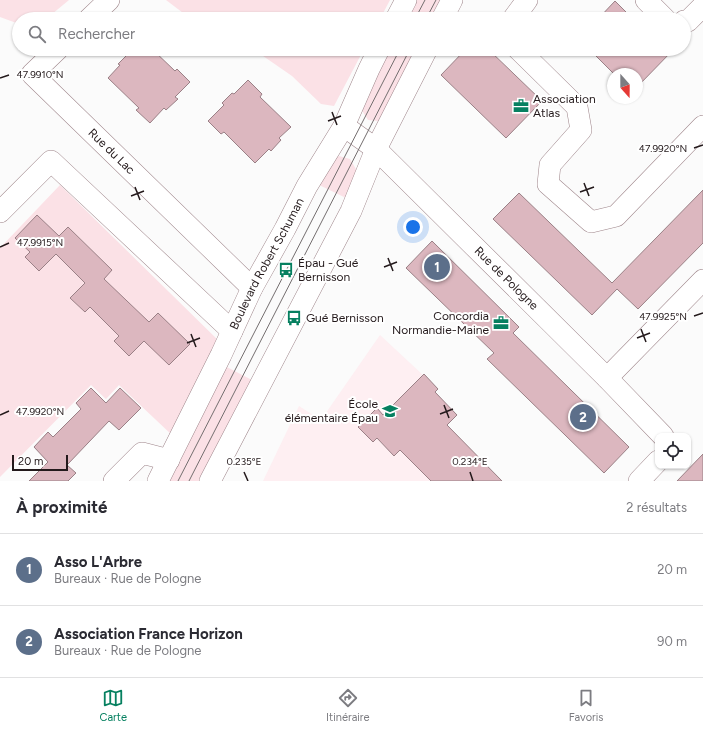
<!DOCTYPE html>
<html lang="fr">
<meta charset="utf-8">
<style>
:root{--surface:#fff;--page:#f2f2f3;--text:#2b2b33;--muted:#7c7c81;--line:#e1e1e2;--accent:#068060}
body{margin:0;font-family:Figtree,sans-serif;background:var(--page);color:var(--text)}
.controls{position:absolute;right:12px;bottom:12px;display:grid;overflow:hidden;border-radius:8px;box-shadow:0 1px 3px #0004}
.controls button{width:36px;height:36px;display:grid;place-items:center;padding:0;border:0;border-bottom:1px solid var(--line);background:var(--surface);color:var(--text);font:20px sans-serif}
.compass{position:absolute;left:607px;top:68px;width:36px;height:36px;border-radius:50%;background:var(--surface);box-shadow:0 1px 3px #0004;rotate:159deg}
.scale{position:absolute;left:12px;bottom:10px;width:56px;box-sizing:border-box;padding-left:4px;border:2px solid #23191b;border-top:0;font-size:11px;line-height:14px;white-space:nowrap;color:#23191b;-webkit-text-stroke:3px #fff;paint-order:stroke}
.you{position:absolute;left:413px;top:227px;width:14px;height:14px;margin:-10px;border:3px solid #fff;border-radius:50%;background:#1a73e8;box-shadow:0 0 0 6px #1a73e833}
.badge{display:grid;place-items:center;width:26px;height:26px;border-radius:50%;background:var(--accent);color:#fff;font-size:13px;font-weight:700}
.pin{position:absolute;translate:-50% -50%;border:2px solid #fff;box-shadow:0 1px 4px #0006}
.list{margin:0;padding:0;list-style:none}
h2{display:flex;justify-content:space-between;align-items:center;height:52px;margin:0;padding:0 16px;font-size:17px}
h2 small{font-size:13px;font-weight:400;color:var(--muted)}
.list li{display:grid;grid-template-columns:26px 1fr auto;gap:12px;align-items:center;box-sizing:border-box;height:72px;padding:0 16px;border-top:1px solid var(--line)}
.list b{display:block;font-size:15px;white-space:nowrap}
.list p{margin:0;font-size:13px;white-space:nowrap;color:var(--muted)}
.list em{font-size:13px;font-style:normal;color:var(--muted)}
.icon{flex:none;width:22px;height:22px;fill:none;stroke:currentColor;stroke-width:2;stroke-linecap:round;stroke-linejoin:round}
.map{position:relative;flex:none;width:703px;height:481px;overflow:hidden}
.search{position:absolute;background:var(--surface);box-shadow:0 1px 3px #0004;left:12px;right:12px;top:12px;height:44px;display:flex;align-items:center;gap:10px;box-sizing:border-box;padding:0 14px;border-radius:22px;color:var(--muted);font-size:15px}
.sheet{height:196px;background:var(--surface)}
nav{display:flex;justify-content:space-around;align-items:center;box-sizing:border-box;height:56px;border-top:1px solid var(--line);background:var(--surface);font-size:11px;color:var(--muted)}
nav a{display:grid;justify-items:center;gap:2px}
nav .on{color:var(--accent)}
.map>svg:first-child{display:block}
.built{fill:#feeff2}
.green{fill:#fbe1e6}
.building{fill:#dcb7bf;stroke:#9a8086}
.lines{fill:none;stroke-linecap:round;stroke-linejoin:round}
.minor-casing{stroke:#9f868b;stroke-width:22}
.minor{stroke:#fff;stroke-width:21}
.tram{stroke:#746e6f;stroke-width:1}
.ticks{fill:none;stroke:#23191b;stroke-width:1.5}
.labels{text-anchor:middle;stroke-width:4;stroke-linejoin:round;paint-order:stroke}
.poi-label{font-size:12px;fill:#23191b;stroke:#fff;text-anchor:start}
.street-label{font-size:12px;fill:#23191b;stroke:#fff}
.ticks-label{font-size:10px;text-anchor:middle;fill:#23191b;stroke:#fff;stroke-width:4;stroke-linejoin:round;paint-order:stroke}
</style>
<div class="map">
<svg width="703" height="481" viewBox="0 0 703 481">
<rect width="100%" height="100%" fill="#fbfbfb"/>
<!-- built -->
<polygon class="built" points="380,335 438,389 431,396 439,397 457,415 442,430 502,481 263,481 299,406 321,420"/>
<!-- green -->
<g class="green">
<polygon points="0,0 69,0 46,19 19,19 19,24 0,17"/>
<polygon points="166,0 390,0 380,19 191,19"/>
<polygon points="414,0 447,0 438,19 404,19"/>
<polygon points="253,49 364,49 334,106 321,104 292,76"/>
<polygon points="389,49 422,49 386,117 378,121 368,120 361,109"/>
<polygon points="339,156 350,159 357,171 346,198 317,184 332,160"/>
<polygon points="60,185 223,345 173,436 119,385 106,399 91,385 0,477 0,248"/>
<polygon points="223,365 252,380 201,481 166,481"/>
</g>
<!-- building -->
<g class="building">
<polygon points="615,1 633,19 598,19"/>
<polygon points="133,49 152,49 175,71 177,69 190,82 175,97 178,99 166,110 164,108 150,123 136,110 139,108 108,78 120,65 118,64"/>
<polygon points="466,49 488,49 542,101 506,138 441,75"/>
<polygon points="589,49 674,49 637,87 637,74 614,74"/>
<polygon points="248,80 262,94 260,97 291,127 279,138 281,140 271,151 269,149 255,163 224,132 221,134 208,121 224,105 222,103 232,93 234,94"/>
<polygon points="703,190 703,243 638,309 617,289 592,315 493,219 519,193 612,283"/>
<polygon points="37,215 59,236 68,227 112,270 104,279 149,322 158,313 190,344 169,365 144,341 129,356 114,341 119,336 90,307 85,312 70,298 85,283 56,254 39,271 25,257 30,252 15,238"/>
<polygon points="432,241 519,327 513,333 629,447 604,473 487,359 494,353 406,268"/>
<polygon points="424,374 438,389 435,392 457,415 447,425 502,481 431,481 400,450 394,456 377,438 373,442 358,427 377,408 383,415"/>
<polygon points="91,388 106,403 120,388 141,408 119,430 109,421 67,465 76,473 68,481 29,481 48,462 34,447 48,432 53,437 81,409 76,403"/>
<polygon points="703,454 703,481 677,481"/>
</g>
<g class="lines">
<defs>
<g id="minor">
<polyline points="646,0 665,19"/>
<polyline points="89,19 109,0"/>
<polyline points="396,19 406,0"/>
<polyline points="442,19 452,0"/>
<polyline points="513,19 527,0"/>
<polyline points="684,21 688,21 703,6"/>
<path id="s1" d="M58,49L32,74L252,288"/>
<polyline points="518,49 577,107 581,130 550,165 548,184 591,222 616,216 703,126"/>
<path id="s2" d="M344,126L376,149L607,378L663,436"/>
<polyline points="0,212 51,161 232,331"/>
<polyline points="607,378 703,280"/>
<polyline points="114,481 142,453 169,460"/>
<path id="s3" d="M158,481L221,355L252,288L285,229L307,186L344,126L369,69L379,49"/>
<polyline points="210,481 351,211 376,149 427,49"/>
<polyline points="639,481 658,461"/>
</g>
</defs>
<!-- minor casing -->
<use href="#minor" class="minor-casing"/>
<!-- minor -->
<use href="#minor" class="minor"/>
<!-- tram -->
<g class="tram">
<polyline points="415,19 425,0"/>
<polyline points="426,19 436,0"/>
<polyline points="178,481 400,49"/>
<polyline points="189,481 410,49"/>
</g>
</g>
<!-- ticks -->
<path class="ticks" d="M0,78L9,75M332,112L337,125M328,121L341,116M694,148L703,145M584,183L589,196M135,187L140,200M580,192L594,187M131,196L144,191M0,247L9,243M388,258L393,271M384,267L397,262M694,316L703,313M641,329L646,342M191,334L196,347M637,338L650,333M187,343L200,338M444,405L449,418M440,414L453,409M0,415L9,411M244,472L248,481M470,472L473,481"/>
<!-- icons -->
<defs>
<symbol id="office-bare" viewBox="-9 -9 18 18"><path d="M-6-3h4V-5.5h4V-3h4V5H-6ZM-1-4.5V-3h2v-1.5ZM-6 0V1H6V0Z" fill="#068060" stroke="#fff" stroke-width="2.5" paint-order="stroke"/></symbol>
<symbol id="bus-bare" viewBox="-9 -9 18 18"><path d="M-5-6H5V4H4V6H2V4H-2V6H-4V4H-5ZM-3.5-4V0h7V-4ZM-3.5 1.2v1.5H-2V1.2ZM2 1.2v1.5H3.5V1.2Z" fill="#068060" stroke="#fff" stroke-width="2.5" paint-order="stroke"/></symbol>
<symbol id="school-bare" viewBox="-9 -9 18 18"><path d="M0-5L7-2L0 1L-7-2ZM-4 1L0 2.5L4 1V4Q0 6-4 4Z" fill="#068060" stroke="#fff" stroke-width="2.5" paint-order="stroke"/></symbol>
</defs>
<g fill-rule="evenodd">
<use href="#office-bare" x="510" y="95" width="22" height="22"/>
<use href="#bus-bare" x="275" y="259" width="22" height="22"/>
<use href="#bus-bare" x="283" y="307" width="22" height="22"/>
<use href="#office-bare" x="490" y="312" width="22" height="22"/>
<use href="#school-bare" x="379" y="400" width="22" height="22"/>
</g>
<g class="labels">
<!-- poi labels -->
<g class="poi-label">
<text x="533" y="103">Association<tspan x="533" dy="14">Atlas</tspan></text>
<text x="298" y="267">Épau - Gué<tspan x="298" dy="14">Bernisson</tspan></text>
<text x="489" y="320" text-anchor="end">Concordia<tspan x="489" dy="14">Normandie-Maine</tspan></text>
<text x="306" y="322">Gué Bernisson</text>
<text x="378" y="408" text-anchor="end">École<tspan x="378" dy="14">élémentaire Épau</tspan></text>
</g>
<!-- street labels -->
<g class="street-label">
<text dy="4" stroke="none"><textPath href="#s1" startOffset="147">Rue du Lac</textPath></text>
<text dy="4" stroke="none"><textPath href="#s3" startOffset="243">Boulevard Robert Schuman</textPath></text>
<text dy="4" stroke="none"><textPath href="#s2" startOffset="223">Rue de Pologne</textPath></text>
</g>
</g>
<g class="ticks-label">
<text x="40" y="78">47.9910°N</text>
<text x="663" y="152">47.9920°N</text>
<text x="40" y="246">47.9915°N</text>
<text x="663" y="320">47.9925°N</text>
<text x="40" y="415">47.9920°N</text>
<text x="244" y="465">0.235°E</text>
<text x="470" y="465">0.234°E</text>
</g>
</svg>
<div class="controls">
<button><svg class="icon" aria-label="locate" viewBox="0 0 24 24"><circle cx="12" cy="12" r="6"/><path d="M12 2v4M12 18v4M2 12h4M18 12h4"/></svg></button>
</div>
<svg class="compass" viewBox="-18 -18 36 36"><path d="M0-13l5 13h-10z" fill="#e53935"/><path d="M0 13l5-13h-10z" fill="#7c7c81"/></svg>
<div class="scale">20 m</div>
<div class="you"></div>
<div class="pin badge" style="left:437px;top:267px;background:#5c6f8a">1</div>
<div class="pin badge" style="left:583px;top:417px;background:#5c6f8a">2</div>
<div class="search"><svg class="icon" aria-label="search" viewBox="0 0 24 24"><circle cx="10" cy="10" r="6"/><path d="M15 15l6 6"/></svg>Rechercher</div>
</div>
<section class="sheet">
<h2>À proximité<small>2 résultats</small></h2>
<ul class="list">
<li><span class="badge" style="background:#5c6f8a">1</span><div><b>Asso L'Arbre</b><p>Bureaux · Rue de Pologne</p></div><em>20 m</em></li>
<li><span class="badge" style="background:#5c6f8a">2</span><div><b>Association France Horizon</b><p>Bureaux · Rue de Pologne</p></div><em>90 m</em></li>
</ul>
</section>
<nav>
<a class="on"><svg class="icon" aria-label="map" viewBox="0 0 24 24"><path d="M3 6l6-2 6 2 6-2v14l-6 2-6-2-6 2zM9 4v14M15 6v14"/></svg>Carte</a>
<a><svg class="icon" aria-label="directions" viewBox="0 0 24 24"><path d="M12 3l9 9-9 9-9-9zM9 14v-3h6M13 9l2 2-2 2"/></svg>Itinéraire</a>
<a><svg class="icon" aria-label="saved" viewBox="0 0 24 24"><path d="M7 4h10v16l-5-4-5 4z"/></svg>Favoris</a>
</nav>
